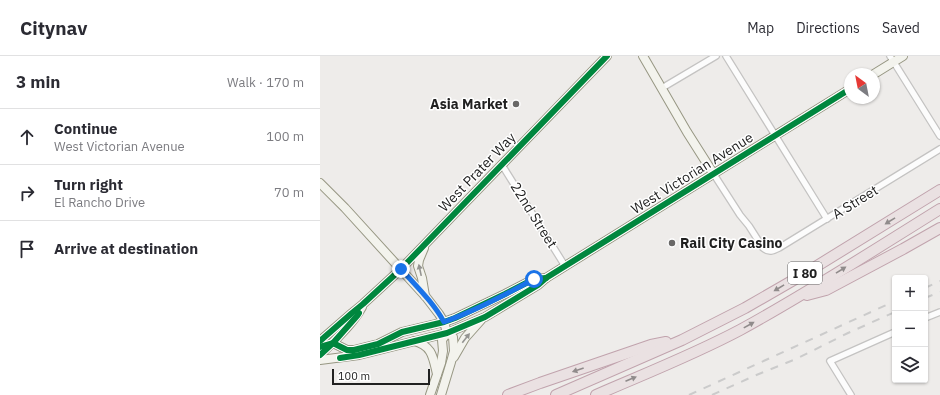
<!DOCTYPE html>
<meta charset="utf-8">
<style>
:root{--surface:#fff;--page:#f7f7f7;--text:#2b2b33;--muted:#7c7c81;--line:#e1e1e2}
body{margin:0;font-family:"IBM Plex Sans",sans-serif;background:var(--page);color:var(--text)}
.controls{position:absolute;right:12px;bottom:12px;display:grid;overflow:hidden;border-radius:4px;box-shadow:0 1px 3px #0004}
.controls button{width:36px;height:36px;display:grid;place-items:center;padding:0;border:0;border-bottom:1px solid var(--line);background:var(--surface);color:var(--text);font:20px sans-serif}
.compass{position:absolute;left:524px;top:12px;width:36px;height:36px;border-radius:50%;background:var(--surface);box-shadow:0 1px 3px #0004;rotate:328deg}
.scale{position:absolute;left:12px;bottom:10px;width:98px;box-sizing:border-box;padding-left:4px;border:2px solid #212121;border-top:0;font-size:11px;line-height:14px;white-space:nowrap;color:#212121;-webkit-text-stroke:3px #fff;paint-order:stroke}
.stop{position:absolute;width:12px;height:12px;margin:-9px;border:3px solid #1a73e8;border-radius:50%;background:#fff}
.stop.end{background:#1a73e8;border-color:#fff;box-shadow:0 1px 4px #0008}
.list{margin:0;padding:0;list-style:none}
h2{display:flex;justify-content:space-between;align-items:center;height:52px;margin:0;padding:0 16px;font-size:17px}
h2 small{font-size:13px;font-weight:400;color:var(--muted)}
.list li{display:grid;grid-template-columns:26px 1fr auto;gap:12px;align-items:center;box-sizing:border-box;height:56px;padding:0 16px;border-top:1px solid var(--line)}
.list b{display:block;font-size:15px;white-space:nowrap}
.list p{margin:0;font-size:13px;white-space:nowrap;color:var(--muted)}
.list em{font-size:13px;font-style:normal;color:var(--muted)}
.icon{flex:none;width:22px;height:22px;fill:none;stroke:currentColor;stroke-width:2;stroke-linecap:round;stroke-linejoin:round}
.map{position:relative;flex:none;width:620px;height:339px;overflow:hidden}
header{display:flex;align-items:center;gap:24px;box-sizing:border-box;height:56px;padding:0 20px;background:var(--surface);border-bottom:1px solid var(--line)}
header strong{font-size:19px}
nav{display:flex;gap:22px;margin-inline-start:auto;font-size:14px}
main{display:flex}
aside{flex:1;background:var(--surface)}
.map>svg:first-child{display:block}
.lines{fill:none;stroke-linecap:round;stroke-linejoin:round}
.street-casing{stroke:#c4c3c2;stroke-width:8}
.secondary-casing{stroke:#979783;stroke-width:10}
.highway-casing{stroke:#c1a3ad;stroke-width:12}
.street{stroke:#fcfcfc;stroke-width:5.5}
.secondary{stroke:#f3f3ed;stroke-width:8}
.highway{stroke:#eae1e2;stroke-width:10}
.rail{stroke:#cbcbcb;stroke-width:2;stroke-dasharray:8 8;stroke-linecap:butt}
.cycleway-casing{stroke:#fff;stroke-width:8}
.cycleway{stroke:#00873e;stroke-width:6}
.oneway{fill:#908b8b}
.oneway2{fill:#949491}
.route{stroke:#1a73e8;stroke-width:5}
.poi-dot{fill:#696867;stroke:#fff;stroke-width:1.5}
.labels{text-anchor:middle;stroke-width:3;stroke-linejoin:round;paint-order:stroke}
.shield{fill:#fff;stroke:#646464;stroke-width:1}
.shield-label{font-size:13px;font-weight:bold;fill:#212121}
.poi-label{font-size:14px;font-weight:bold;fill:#212121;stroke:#fff;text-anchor:end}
.street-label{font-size:14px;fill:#212121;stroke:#fff}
</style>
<header>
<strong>Citynav</strong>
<nav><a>Map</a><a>Directions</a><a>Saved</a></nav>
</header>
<main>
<aside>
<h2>3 min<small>Walk · 170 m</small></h2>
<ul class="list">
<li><svg class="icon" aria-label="ahead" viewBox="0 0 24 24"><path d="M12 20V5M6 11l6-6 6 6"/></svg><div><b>Continue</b><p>West Victorian Avenue</p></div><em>100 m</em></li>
<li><svg class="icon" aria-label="right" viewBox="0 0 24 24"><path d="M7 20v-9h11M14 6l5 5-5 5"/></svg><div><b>Turn right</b><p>El Rancho Drive</p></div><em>70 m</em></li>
<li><svg class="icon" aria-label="arrive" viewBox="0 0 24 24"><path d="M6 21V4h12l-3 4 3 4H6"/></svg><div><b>Arrive at destination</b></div></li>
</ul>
</aside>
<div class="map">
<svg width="620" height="339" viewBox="0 0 620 339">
<rect width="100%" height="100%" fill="#eeecea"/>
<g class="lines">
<defs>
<g id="street">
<polyline points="406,0 507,163"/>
<polyline points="570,0 620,80"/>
<polyline points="342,32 396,0"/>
<polyline points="182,109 245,210"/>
<path d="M393,117L420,159L429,170L443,192C449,197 453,195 459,192L620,93"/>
<polyline points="605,262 620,256"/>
<polyline points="531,339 510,305 575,276"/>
</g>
<g id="secondary">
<polyline points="323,0 367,76 393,117"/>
<polyline points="554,18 583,0"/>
<polyline points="0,127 25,152 106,241 119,258 124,266 127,277 133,281 134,295 131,306 121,339"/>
<polyline points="104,192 99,204 98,210 102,222 105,240"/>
<polyline points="0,285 32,257 43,248 81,213 287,0"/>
<path d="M94,285C113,290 113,302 117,318"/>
<polyline points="0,291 13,287 27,294 34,294 58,288 82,276 124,266 135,262 185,238 214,223 226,222"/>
<path d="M0,299C15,284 32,269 42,251"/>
<polyline points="134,301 145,282 161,264"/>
<polyline points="0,304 39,299 127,277 139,272 165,261 175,255 218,229 226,222 530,33"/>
<polyline points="110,339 121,307 123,295 122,284 127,277"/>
</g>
<g id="highway">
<polyline points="487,239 506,234 583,193 620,172"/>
<polyline points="188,339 220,327 331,289 346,286"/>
<polyline points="236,339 362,284 425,252 484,218 620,134"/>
<path d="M276,339C324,318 373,299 420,274C488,237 554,194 620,153"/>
</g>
</defs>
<!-- street casing -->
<use href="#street" class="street-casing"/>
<!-- secondary casing -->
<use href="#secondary" class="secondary-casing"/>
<!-- highway casing -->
<use href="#highway" class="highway-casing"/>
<!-- street -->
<use href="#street" class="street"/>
<!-- secondary -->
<use href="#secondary" class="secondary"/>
<!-- highway -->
<use href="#highway" class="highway"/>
<!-- rail -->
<g class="rail">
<polyline points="605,232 620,225"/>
<polyline points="605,242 620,236"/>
<polyline points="369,339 575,245"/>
<polyline points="392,339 434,320 476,303 528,277 575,256"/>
</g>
<defs>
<g id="cycleway">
<polyline points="0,285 32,257 43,248 81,213 287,0"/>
<polyline points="0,291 13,287 27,294 34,294 58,288 82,276 124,266 135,262 185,238 214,223 226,222"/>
<polyline points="0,299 13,287 37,260 39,257"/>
<polyline points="20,302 39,299 127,277 139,272 165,261 175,255 218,229 226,222 530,33"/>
</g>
</defs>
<!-- cycleway casing -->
<use href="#cycleway" class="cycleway-casing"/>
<!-- cycleway -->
<use href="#cycleway" class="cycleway"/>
</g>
<!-- one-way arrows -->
<defs><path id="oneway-solid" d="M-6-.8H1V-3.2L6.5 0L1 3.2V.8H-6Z"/></defs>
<g class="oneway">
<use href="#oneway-solid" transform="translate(570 165) rotate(148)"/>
<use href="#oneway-solid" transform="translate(521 214) rotate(-32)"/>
<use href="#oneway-solid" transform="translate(459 232) rotate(149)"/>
<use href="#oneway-solid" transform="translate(429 269) rotate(-29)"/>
<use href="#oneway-solid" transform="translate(258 314) rotate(161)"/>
<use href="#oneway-solid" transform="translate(311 323) rotate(-23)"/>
</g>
<g class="oneway2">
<use href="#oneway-solid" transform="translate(100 214) rotate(-102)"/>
<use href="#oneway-solid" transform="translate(146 282) rotate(-52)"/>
</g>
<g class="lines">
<!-- route -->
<path class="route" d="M81,213C96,230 113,246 124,266C155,255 185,239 214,223"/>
</g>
<!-- markers -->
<g class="poi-dot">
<circle cx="196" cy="48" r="4"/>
<circle cx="352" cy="187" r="4"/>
</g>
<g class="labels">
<!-- shield labels -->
<rect class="shield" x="468" y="206" width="34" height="22" rx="3"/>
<g class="shield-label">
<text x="485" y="222">I 80</text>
</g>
<!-- poi labels -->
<g class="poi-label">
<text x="188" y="53">Asia Market</text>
<text x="360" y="192" text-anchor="start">Rail City Casino</text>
</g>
<!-- street labels -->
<g class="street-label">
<text transform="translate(157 116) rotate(-46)" y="5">West Prater Way</text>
<text transform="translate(372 117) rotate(-32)" y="5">West Victorian Avenue</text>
<text transform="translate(535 146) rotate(-32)" y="5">A Street</text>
<text transform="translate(214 159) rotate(58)" y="5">22nd Street</text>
</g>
</g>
</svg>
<div class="controls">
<button>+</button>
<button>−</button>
<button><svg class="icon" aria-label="layers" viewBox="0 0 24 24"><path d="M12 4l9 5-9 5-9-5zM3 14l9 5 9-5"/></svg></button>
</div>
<svg class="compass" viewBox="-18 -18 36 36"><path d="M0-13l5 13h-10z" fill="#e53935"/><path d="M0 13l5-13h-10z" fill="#7c7c81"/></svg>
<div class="scale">100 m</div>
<div class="stop" style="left:214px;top:223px"></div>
<div class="stop end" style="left:81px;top:213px"></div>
</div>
</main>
